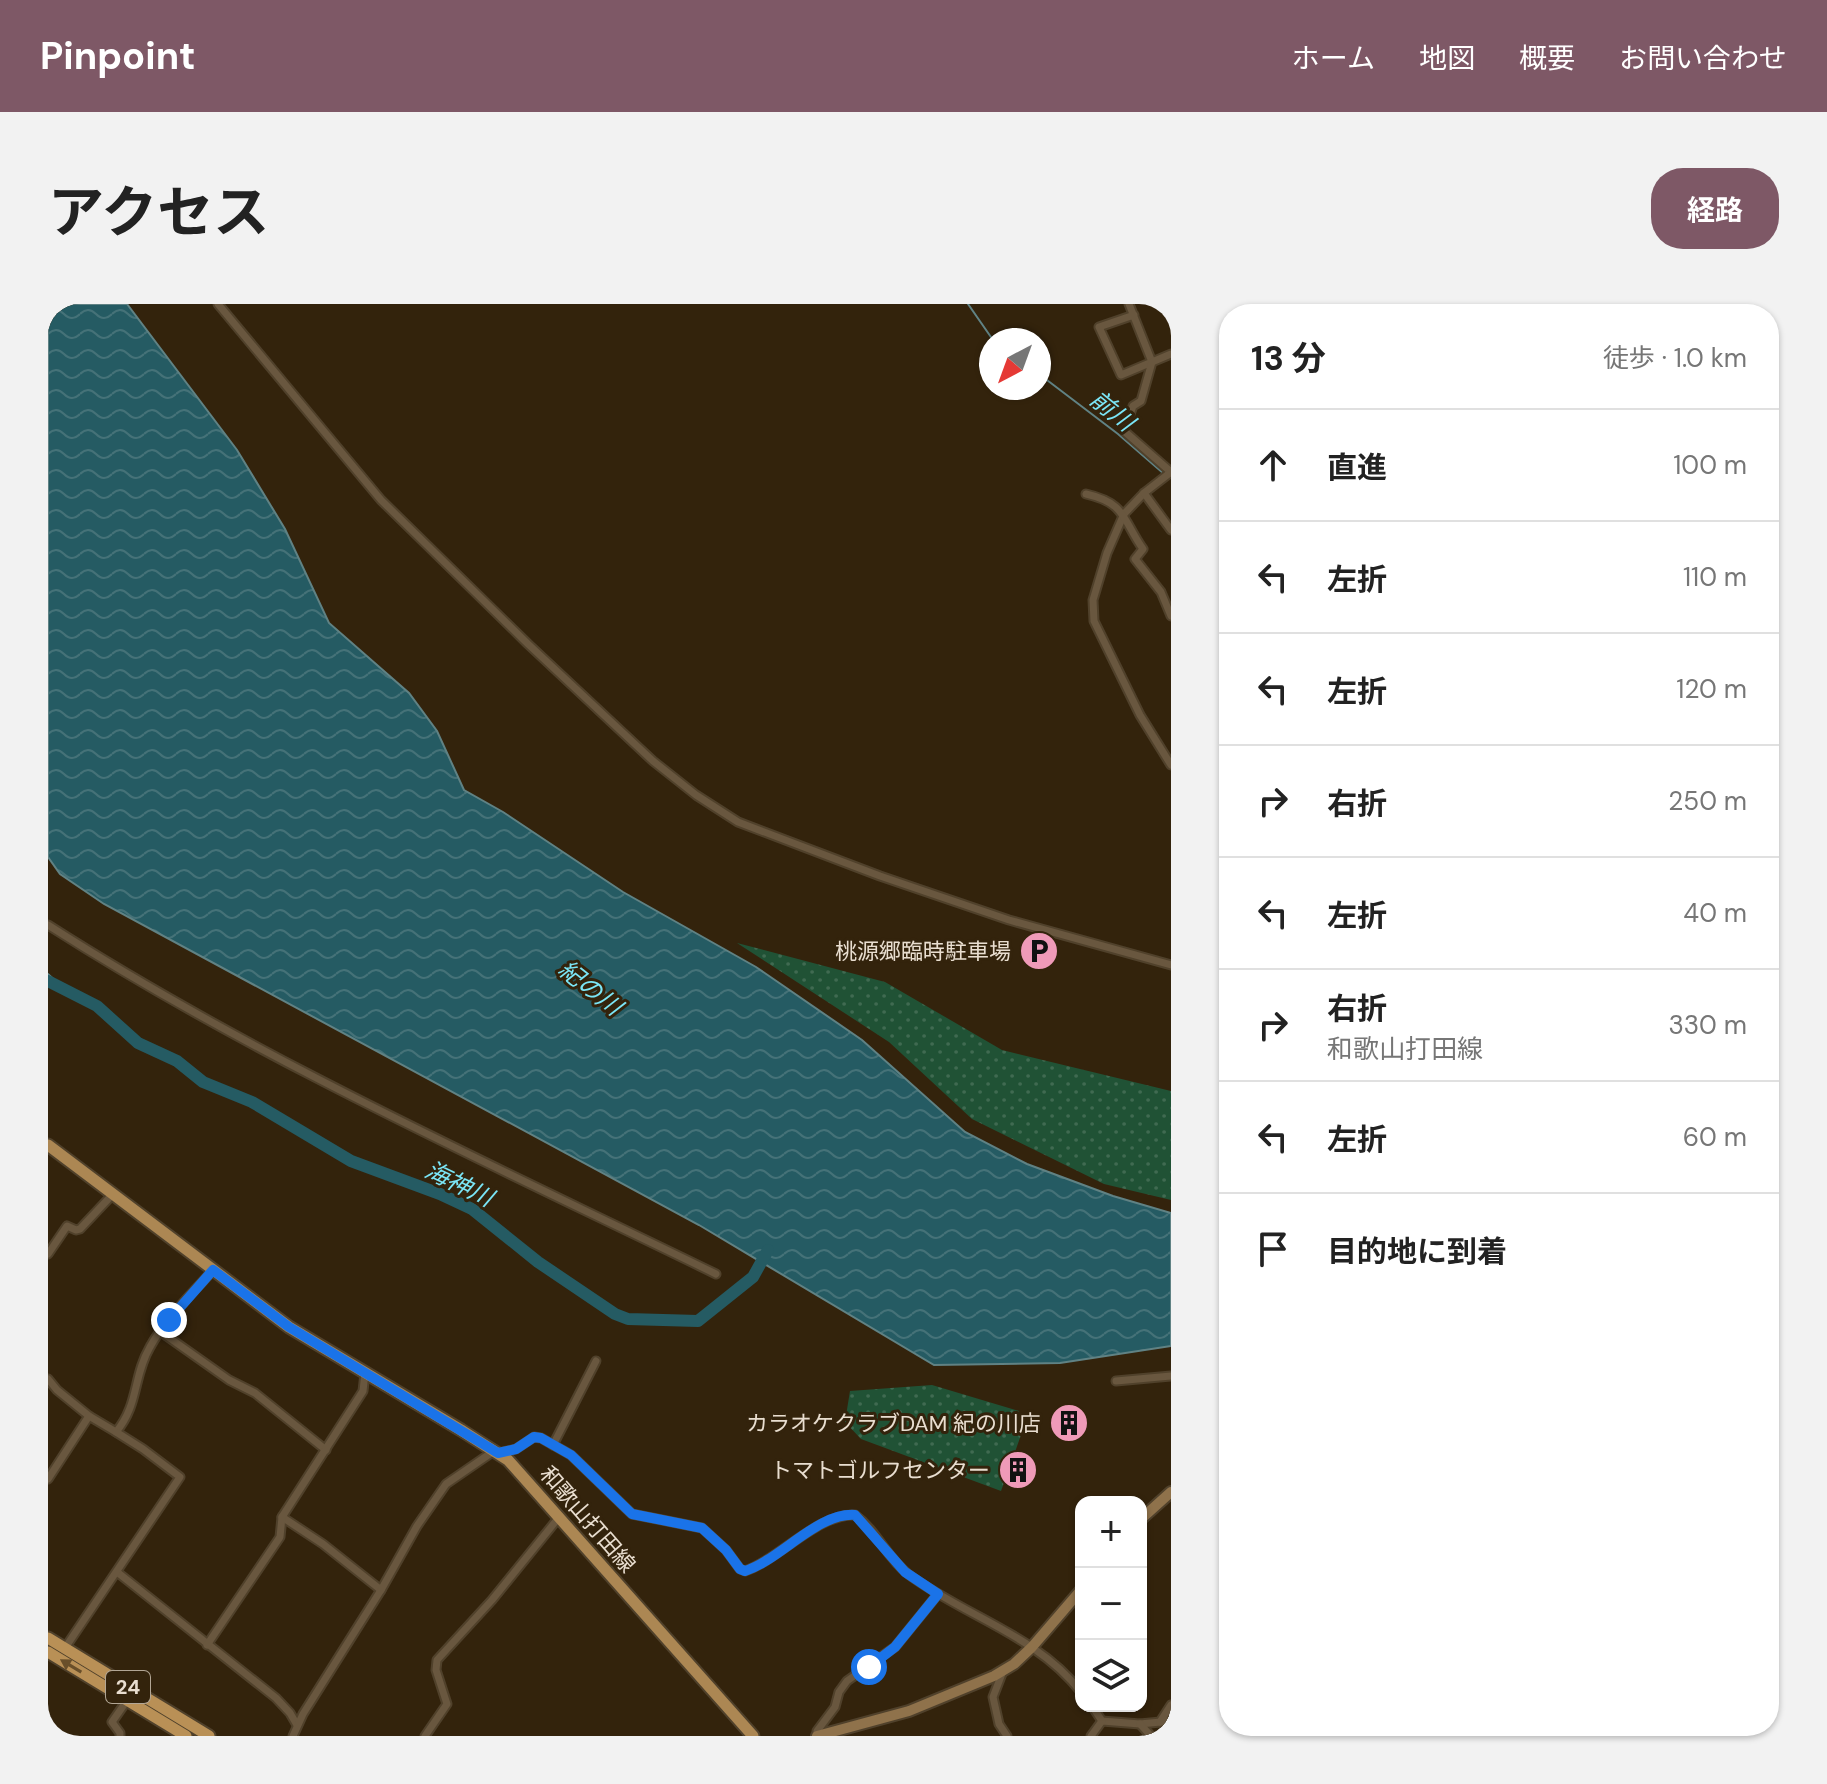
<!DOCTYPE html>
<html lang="ja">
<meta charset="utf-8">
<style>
:root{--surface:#fff;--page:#f2f2f2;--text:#222;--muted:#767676;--line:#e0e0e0;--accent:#7e5866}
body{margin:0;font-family:"DM Sans","Noto Sans JP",sans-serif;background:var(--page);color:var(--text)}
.controls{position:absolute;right:24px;bottom:24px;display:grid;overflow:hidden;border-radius:16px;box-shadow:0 2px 6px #0004}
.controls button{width:72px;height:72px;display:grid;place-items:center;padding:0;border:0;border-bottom:2px solid var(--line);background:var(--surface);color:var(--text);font:40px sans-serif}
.compass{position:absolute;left:931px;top:24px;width:72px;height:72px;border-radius:50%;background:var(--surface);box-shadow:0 2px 6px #0004;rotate:221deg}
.stop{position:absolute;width:24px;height:24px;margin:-18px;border:6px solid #1a73e8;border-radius:50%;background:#fff}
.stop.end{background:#1a73e8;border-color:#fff;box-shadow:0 2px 8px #0008}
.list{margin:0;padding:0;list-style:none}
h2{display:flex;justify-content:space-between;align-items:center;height:104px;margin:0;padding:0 32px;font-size:34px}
h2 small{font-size:26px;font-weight:400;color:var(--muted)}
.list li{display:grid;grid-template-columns:52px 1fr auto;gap:24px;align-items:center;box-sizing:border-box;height:112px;padding:0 32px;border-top:2px solid var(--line)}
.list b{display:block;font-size:30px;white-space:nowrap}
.list p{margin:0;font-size:26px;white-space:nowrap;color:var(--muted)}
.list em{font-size:26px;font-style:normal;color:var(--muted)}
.icon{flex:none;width:44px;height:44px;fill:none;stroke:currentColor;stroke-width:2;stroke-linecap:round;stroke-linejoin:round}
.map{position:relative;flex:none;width:1123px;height:1432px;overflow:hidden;border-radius:32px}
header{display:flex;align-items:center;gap:48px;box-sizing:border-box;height:112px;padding:0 40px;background:var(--accent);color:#fff}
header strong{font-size:38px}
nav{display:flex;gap:44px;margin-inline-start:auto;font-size:28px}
.intro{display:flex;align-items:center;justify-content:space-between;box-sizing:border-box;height:192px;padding:0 48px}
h1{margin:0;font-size:56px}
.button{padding:20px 36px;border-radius:32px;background:var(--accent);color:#fff;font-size:28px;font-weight:700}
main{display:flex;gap:48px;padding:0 48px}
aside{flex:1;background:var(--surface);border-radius:32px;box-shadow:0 2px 6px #0004}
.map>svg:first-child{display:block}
.grass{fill:url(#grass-dots)}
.water{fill:url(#water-waves);stroke:#608284;stroke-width:2}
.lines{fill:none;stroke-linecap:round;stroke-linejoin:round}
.stream{stroke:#608284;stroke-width:2}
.river{stroke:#255b63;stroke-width:12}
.minor-casing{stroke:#50412b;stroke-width:11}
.secondary-casing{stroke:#50412b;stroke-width:14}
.primary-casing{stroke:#50412b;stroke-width:15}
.trunk-casing{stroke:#50412b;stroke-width:15}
.minor{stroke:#69573f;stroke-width:7}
.secondary{stroke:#8f724b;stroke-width:10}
.primary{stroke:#ac8753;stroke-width:11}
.trunk{stroke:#b99056;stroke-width:11}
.oneway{fill:#694f2a}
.route{stroke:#1a73e8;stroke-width:10}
.labels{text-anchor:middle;stroke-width:6;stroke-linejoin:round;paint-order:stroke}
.shield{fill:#33230c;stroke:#b2a695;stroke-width:2}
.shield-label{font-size:20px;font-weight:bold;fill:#e9ded0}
.poi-label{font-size:22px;fill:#e9ded0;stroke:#33230c;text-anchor:end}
.street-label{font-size:22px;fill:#e9ded0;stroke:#33230c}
.water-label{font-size:24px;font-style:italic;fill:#7be6f7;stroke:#33230c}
</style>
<header>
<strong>Pinpoint</strong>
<nav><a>ホーム</a><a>地図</a><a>概要</a><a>お問い合わせ</a></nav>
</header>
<div class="intro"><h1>アクセス</h1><a class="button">経路</a></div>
<main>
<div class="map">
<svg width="1123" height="1432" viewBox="0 0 1123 1432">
<defs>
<pattern id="grass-dots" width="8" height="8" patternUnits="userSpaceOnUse" patternTransform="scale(2)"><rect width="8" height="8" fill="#205235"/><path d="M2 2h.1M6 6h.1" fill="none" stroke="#406a51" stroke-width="1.8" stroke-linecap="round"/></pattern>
<pattern id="water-waves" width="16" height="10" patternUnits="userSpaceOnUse" patternTransform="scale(2)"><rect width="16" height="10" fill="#255b63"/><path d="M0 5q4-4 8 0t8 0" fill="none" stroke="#457278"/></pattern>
</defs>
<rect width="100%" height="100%" fill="#33230c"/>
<!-- grass -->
<g class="grass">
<polygon points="689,639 837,678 954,746 1123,787 1123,896 1056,880 924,815 841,738"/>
<polygon points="884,1081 971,1107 973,1131 953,1187 813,1135 797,1118 802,1087"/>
</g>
<!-- water -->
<polygon class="water" points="0,0 79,0 189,146 237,225 281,319 361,389 389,427 416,486 455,508 575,588 708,663 814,736 917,828 979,860 1065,892 1123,909 1123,1042 1012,1059 886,1061 651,921 56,600 12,570 0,553"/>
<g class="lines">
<!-- stream -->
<g class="stream">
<polyline points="920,0 945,36"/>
<polyline points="991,70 1070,130 1115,169"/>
<polyline points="0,670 16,685"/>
</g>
<!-- river -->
<polyline class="river" points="0,677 49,702 90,739 129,757 155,778 204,798 303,857 392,890 424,905 490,958 567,1010 580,1015 650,1017 705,973 720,946"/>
<defs>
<g id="minor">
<polyline points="170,0 333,196 480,340 605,457 648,491 690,518 832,572 961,616 1123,661"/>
<polyline points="1081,0 1104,58 1073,71 1051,23 1086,11"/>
<polyline points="1120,0 1123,6"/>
<polyline points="1123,50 1104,58 1093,97 1085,102 1076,127 1123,168"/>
<polyline points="1123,168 1096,189 1076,210 1059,249 1045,296 1046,317 1092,411 1123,461"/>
<polyline points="1096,189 1123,226"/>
<path d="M1038,190C1078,199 1074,215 1095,245L1087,255L1113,288L1123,312"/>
<path d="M0,621C211,756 443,860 668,970"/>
<polyline points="0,950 19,922 28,926 32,925 65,890"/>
<polyline points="113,1028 181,1076 207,1089 278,1146"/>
<polyline points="0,1075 9,1086 41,1112"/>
<polyline points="1068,1077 1123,1072"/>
<polyline points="505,1141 548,1057"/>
<path d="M450,1149L468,1145L486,1133L493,1134L523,1151L584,1210L654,1224L678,1246L692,1265L697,1267C732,1255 770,1209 807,1211C829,1227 839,1254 860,1270C916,1312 989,1331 1033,1388"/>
<path d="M0,1175L41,1112L68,1128C91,1101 85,1072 102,1043C118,1014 143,991 165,966"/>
<polyline points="234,1213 275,1240 333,1286"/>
<polyline points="69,1268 228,1394 242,1409 249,1421"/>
<polyline points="159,1341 232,1233 234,1213 315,1087 317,1069"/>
<polyline points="17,1344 132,1173 95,1145 68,1128"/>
<polyline points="955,1367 945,1393 951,1420 959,1432"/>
<polyline points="1044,1402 1054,1417 1092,1420 1123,1417"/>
<polyline points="1112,1418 1123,1401"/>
<polyline points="1092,1420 1103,1432"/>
<polyline points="72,1432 72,1429 64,1418 80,1395"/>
<polyline points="245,1432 255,1410 333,1286 369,1222 398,1180 446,1147"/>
<polyline points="377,1432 399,1400 388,1366 389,1356 444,1296 512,1212"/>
<polyline points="769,1432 769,1427 787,1403 791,1388 799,1377 847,1343 890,1290"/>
<polyline points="1043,1432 1054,1417"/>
</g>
<g id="secondary">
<polyline points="1093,1215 1123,1188"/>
<polyline points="769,1432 861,1407 946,1372 966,1360 984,1343 1033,1286"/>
</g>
<polyline id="primary" points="0,841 241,1023 413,1126 460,1156 705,1432"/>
<g id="trunk">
<polyline points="0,1334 161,1432"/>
<polyline points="0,1348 138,1432"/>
</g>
</defs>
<!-- minor casing -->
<use href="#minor" class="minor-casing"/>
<!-- secondary casing -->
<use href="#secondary" class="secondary-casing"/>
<!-- primary casing -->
<use href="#primary" class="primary-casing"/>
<!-- trunk casing -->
<use href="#trunk" class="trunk-casing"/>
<!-- minor -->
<use href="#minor" class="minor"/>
<!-- secondary -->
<use href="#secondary" class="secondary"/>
<!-- primary -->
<use href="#primary" class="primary"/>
<!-- trunk -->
<use href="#trunk" class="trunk"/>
</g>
<!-- one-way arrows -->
<defs><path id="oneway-solid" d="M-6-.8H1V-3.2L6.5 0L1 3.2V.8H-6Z" transform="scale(2)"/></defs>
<use class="oneway" href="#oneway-solid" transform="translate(23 1362) rotate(-149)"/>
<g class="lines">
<!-- route -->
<path class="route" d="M121,1016L165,966L241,1023L450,1149L468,1145L486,1133L493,1134L523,1151L584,1210L654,1224L678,1246L692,1265L697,1267C732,1256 770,1208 807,1211L857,1268L890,1290L847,1343L821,1363"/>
</g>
<!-- icons -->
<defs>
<symbol id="parking-disc" viewBox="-11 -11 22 22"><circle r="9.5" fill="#ef9ab8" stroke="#33230c"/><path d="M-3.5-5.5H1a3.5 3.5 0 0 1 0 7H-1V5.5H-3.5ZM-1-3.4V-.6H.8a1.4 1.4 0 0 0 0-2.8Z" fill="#111"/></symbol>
<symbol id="building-disc" viewBox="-11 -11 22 22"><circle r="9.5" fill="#ef9ab8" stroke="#33230c"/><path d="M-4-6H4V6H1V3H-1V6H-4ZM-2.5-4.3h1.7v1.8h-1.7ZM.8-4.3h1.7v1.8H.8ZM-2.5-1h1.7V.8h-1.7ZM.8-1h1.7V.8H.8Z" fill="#111"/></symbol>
</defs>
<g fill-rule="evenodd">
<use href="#parking-disc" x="969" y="625" width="44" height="44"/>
<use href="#building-disc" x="999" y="1097" width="44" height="44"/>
<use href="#building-disc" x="948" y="1144" width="44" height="44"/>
</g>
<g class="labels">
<!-- shield labels -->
<rect class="shield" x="58" y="1367" width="44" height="32" rx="6"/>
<g class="shield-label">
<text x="80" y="1390">24</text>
</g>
<!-- poi labels -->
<g class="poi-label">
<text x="963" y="655">桃源郷臨時駐車場</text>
<text x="993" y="1127">カラオケクラブDAM 紀の川店</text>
<text x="942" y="1174">トマトゴルフセンター</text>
</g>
<!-- street labels -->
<g class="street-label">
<text transform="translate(540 1215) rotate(49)" y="8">和歌山打田線</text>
</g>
<!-- water labels -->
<g class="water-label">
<text transform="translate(1064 107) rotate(39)" y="8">前川</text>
<text transform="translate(542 684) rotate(38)" y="8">紀の川</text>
<text transform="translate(411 880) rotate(26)" y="8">海神川</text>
</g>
</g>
</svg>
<div class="controls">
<button>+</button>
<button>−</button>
<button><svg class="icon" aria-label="layers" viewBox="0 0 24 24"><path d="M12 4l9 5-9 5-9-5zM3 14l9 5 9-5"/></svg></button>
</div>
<svg class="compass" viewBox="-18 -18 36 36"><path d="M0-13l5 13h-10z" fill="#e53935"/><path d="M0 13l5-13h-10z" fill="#767676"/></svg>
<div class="stop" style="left:821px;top:1363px"></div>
<div class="stop end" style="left:121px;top:1016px"></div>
</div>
<aside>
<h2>13 分<small>徒歩 · 1.0 km</small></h2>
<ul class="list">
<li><svg class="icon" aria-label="ahead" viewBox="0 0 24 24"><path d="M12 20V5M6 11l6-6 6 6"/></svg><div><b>直進</b></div><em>100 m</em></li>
<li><svg class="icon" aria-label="left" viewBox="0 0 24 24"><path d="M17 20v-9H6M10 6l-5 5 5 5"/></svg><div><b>左折</b></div><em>110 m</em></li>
<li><svg class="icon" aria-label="left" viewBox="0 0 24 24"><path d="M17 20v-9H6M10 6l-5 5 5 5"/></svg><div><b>左折</b></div><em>120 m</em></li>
<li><svg class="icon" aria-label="right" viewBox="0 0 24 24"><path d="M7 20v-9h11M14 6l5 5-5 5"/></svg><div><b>右折</b></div><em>250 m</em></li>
<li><svg class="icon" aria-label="left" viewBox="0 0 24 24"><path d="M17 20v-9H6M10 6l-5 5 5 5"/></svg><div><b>左折</b></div><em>40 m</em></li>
<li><svg class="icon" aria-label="right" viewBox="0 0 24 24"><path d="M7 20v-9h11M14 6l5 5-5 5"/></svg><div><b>右折</b><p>和歌山打田線</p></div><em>330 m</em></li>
<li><svg class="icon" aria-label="left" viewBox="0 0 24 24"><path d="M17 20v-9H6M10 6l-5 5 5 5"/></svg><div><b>左折</b></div><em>60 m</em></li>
<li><svg class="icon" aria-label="arrive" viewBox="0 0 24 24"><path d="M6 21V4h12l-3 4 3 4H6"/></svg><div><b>目的地に到着</b></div></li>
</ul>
</aside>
</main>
